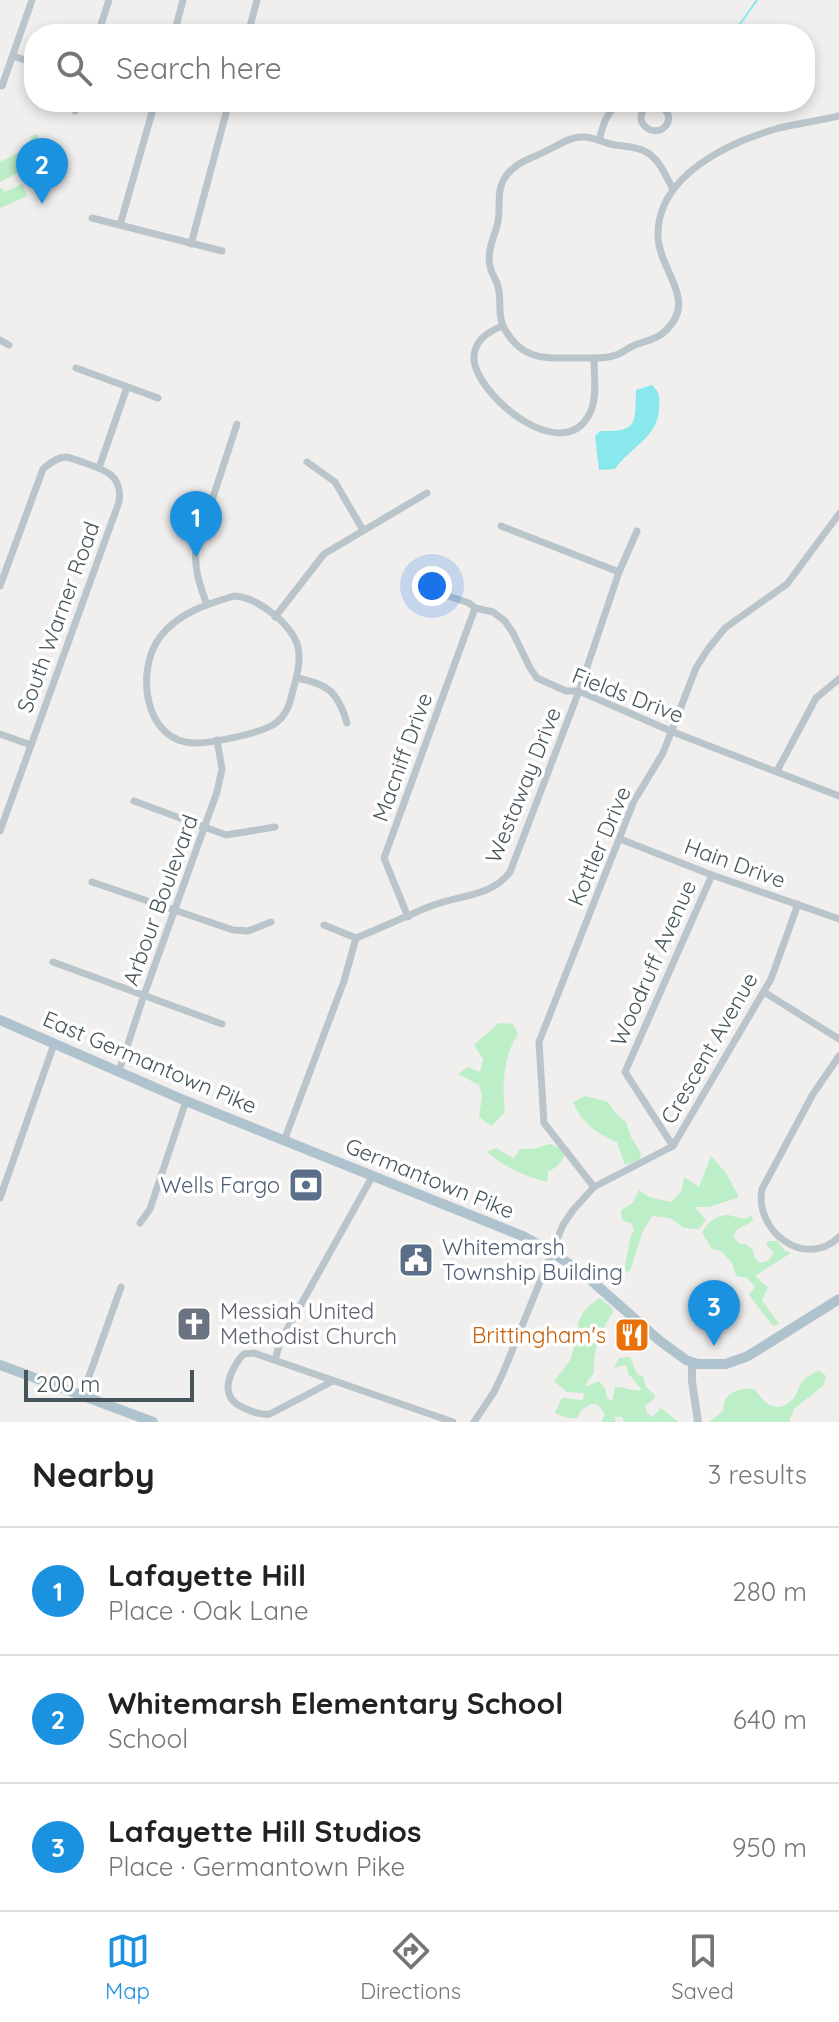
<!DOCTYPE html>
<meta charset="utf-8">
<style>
:root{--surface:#fff;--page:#f2f2f2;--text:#222;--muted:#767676;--line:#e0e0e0;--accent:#1a92df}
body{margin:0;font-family:Quicksand,sans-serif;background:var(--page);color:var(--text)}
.scale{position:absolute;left:24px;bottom:20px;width:170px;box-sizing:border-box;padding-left:8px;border:4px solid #46555b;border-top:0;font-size:22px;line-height:28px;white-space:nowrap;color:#46555b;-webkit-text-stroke:6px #fff;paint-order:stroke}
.you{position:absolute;left:432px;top:586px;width:28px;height:28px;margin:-20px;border:6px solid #fff;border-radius:50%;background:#1a73e8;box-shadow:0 0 0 12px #1a73e833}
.badge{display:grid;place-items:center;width:52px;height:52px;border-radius:50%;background:var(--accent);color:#fff;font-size:26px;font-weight:700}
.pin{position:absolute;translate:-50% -66px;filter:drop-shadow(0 2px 4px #0008)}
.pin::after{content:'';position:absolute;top:42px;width:28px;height:24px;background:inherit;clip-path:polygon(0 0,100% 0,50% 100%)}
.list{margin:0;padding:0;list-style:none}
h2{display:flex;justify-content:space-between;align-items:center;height:104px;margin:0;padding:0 32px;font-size:34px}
h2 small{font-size:26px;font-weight:400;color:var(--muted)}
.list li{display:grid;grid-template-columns:52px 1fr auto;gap:24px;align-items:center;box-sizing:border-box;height:128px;padding:0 32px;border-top:2px solid var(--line)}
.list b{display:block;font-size:30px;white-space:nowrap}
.list p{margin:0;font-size:26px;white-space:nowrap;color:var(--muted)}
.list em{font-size:26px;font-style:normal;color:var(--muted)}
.icon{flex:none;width:44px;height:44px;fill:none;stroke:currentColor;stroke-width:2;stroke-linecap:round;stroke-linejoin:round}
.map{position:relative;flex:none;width:839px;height:1422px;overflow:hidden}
.search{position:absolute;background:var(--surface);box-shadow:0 4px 12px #0003;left:24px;right:24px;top:24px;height:88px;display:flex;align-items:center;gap:20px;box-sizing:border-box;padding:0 28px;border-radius:32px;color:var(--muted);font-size:30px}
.sheet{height:488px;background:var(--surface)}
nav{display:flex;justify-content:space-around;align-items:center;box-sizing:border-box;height:112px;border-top:2px solid var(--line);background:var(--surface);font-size:22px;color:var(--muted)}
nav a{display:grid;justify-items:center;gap:4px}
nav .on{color:var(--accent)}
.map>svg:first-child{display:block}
.green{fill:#bceec7}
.water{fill:#89e8eb}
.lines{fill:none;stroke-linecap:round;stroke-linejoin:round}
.stream{stroke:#89e8eb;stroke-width:2}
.minor{stroke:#bac5cb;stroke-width:7}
.tertiary{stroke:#bac5cb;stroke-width:8}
.primary{stroke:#aec3cd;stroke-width:10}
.labels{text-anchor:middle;stroke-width:7;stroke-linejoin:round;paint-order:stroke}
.street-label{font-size:22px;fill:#46555b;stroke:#fff}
.service-label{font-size:22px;fill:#4e5e75;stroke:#fff;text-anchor:end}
.worship-label{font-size:22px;fill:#5b616d;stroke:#fff;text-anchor:start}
.food-label{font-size:22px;fill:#c56008;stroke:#fff;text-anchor:end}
</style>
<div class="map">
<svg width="839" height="1422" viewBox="0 0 839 1422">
<rect width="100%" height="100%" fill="#f1eeee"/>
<!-- green -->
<g class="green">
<polygon points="37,134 46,151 55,147 57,152 0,182 0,162 34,144 30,137"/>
<polygon points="22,184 27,196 0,208 0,187 5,192"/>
<path d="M499,1023L513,1024L518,1034C503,1056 502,1086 505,1112L492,1126L479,1117L482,1096L479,1085L458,1074L468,1067L480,1072L483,1059L474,1045Z"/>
<path d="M585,1096L608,1102L615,1112L626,1122L631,1137L641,1153L640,1161L625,1165L617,1142C598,1134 581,1123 573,1102Z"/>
<path d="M550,1144L565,1150C564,1162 558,1166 548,1172L547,1182C526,1177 503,1166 487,1152L496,1148L514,1159L520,1149H533Z"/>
<polygon points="711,1156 726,1173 739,1197 709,1207 695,1207 706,1220 699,1229 684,1228 670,1218 652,1216 643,1231 630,1271 624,1272 630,1239 634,1230 632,1224 622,1220 621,1210 633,1203 639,1190 649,1197 671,1202 681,1192 684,1177 699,1187"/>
<path d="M728,1215L744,1219L752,1216L753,1221L738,1229L733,1236L739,1244H746L753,1250L754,1256L759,1263L768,1261L774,1253L766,1244L768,1241H777L785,1251L791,1253L755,1276L768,1287L762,1300L779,1324L773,1326L749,1295L755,1287L747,1278L736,1276L732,1263L722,1252L711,1248L702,1232C710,1221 714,1216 728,1215Z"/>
<path d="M600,1298L611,1307L613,1312C602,1328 592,1353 594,1373L587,1382L586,1387L599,1381L605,1388L607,1398L612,1401L615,1387C625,1387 632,1392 642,1390L628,1373L626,1365L614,1368L619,1358L630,1357L637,1374L643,1377L646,1387L655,1395V1398L645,1406L647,1413L652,1417L661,1408L678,1422H624L622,1417H614L616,1422H601L605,1414L598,1405L592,1404L582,1409L577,1418H568L555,1413L562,1398L583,1400L584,1393L567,1392L554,1381C559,1374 566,1367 570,1360C582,1332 569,1317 600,1298Z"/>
<path d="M819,1370L826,1376L823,1386L794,1409L789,1422H709L724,1410C720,1394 742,1386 755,1389C763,1403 777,1415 792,1400C797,1395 798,1388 802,1382C806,1377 813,1374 819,1370Z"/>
</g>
<!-- water -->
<path class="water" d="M652,385C660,392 660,399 659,408C659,437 629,448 615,469L599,470L595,436L600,431C638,432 635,424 636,390Z"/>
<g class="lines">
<!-- stream -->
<polyline class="stream" points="733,34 757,0"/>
<!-- minor -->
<g class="minor">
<polyline points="98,34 109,0"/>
<polyline points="174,34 183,0"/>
<polyline points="248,34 257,0"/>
<polyline points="13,56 34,63"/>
<polyline points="2,86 32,0"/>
<path d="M647,102L663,106C667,112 671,117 667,124C656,142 626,120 650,104"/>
<polyline points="75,111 77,102"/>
<path d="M599,140C603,125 607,110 621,102"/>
<path d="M673,189C667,179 662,165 654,158C643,147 629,147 615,145C605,143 595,138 585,137C569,136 560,145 546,151C531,159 517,161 506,176C494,192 503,212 496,229C492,242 486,256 491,270C493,276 497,281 498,287C502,300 497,315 504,328C522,361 545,358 577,358C590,358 601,359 613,356C622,354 627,348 635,345C644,341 655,340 663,333C700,302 660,272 658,238C655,176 729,142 779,128C799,123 819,121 839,116"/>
<polyline points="92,218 222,251"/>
<polyline points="120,225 155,102"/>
<polyline points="191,244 229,102"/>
<path d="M503,326C489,331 476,339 474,355C470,392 568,474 592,408C597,393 594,375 594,359"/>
<polyline points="0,340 9,345"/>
<polyline points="76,368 158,398"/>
<polyline points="307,462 335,482 363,530"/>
<polyline points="99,468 127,387"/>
<polyline points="501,526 619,572"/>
<path d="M0,586L43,469C49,464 57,457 66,457C72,458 79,461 85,463C106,470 123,476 119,502L0,831"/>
<polyline points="436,592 469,603 475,608 493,612 505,621 513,633 530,668 537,678 566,691 579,691 673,732 839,796"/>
<path d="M234,596C257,597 292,624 298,647C301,661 297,676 293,690C290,702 288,713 277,722C265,733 212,743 195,743C144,743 135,670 160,637C178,613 207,604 234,596Z"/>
<path d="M207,605C200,586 194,569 196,549L237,424"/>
<polyline points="275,617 324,554 427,493"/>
<path d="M297,678C328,684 338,692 347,723"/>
<polyline points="0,734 31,745"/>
<polyline points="777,771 816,698 839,679"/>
<polyline points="134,801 226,835 275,827"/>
<polyline points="620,839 712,875 839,919"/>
<polyline points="92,882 233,930 248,931 271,922"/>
<polyline points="408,917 384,858 475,608"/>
<polyline points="324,925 356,938"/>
<polyline points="53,962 222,1024"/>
<polyline points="764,992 839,1039"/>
<path d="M839,1056L813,1094L762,1189C754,1231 805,1270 839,1237"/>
<polyline points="119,1071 144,995 217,792 222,769 217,740"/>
<path d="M284,1141L344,981L356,938C381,928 406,916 431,906C459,895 491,897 510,872L579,691L619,572L637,531"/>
<polyline points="673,1146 625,1072 712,875"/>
<polyline points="594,1187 544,1123 539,1042 634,801 663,753 696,668 708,649 725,628 787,584 839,514"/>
<polyline points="0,1198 54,1044"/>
<polyline points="140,1223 150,1209 186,1101"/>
<polyline points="275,1360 280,1342 372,1177"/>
<path d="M333,1381L270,1414C260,1415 253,1412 244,1408C219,1398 228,1375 240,1358L244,1354L254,1353L453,1422"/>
<polyline points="82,1396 121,1287"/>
<polyline points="474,1422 494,1392 503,1373 563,1225 573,1210 594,1187 673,1146 771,979 798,904"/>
</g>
<!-- tertiary -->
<polyline class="tertiary" points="692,1363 692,1381 698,1422"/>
<!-- primary -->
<g class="primary">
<polyline points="0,1020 186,1101 525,1237 552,1252 585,1275 660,1341 686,1360 697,1364 726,1364 748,1356 839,1299"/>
<polyline points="0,1365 153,1422"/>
</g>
</g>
<!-- icons -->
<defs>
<symbol id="bank-square" viewBox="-11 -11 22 22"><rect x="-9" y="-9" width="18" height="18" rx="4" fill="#5c6f8a" stroke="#fff"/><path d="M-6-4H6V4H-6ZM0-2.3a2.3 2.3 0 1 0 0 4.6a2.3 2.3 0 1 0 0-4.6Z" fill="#fff"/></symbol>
<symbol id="civic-square" viewBox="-11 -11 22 22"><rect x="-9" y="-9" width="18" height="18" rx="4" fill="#5c6f8a" stroke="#fff"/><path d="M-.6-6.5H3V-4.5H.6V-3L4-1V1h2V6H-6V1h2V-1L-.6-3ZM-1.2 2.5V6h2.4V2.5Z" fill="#fff"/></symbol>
<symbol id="church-square" viewBox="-11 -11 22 22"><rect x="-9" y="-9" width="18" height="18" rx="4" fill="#6b7280" stroke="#fff"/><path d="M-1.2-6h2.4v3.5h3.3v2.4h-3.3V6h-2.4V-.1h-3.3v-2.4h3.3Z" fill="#fff"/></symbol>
<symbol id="restaurant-square" viewBox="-11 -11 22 22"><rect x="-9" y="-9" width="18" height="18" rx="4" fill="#e8710a" stroke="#fff"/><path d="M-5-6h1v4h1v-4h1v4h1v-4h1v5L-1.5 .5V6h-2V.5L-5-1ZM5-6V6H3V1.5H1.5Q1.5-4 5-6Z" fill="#fff"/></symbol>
</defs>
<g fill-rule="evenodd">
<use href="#bank-square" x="286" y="1165" width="40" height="40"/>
<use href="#civic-square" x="396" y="1240" width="40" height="40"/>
<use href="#church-square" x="174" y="1304" width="40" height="40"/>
<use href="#restaurant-square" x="612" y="1315" width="40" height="40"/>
</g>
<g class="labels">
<!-- street labels -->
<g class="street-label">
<text transform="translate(58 617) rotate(-70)" y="8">South Warner Road</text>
<text transform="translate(628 695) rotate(21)" y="8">Fields Drive</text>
<text transform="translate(402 757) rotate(-70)" y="8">Macniff Drive</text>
<text transform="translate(523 785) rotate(-68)" y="8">Westaway Drive</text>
<text transform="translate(599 846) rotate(-67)" y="8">Kottler Drive</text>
<text transform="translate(735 863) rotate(20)" y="8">Hain Drive</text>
<text transform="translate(160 900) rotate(-70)" y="8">Arbour Boulevard</text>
<text transform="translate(653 963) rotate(-66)" y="8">Woodruff Avenue</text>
<text transform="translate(709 1048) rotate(-60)" y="8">Crescent Avenue</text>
<text transform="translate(150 1062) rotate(23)" y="8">East Germantown Pike</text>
<text transform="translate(430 1178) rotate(22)" y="8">Germantown Pike</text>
</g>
<!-- service labels -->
<g class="service-label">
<text x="280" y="1193">Wells Fargo</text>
<text x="442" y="1255" text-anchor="start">Whitemarsh<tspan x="442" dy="25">Township Building</tspan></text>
</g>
<!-- worship labels -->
<g class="worship-label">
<text x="220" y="1319">Messiah United<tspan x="220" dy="25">Methodist Church</tspan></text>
</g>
<!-- food labels -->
<g class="food-label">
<text x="606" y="1343">Brittingham's</text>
</g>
</g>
</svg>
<div class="scale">200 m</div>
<div class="you"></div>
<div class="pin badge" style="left:196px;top:557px">1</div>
<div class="pin badge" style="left:42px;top:204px">2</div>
<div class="pin badge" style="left:714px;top:1346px">3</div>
<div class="search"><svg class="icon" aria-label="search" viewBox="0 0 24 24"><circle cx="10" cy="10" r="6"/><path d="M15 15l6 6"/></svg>Search here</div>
</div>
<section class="sheet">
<h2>Nearby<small>3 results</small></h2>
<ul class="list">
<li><span class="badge">1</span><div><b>Lafayette Hill</b><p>Place · Oak Lane</p></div><em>280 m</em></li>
<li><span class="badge">2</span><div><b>Whitemarsh Elementary School</b><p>School</p></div><em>640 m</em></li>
<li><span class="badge">3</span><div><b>Lafayette Hill Studios</b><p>Place · Germantown Pike</p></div><em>950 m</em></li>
</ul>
</section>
<nav>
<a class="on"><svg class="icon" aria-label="map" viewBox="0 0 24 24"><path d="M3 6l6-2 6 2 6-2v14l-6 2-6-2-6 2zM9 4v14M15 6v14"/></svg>Map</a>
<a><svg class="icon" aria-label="directions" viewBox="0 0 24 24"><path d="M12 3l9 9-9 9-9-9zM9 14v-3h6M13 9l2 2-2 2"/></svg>Directions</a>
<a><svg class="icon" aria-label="saved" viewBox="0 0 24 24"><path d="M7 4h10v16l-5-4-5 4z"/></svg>Saved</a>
</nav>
